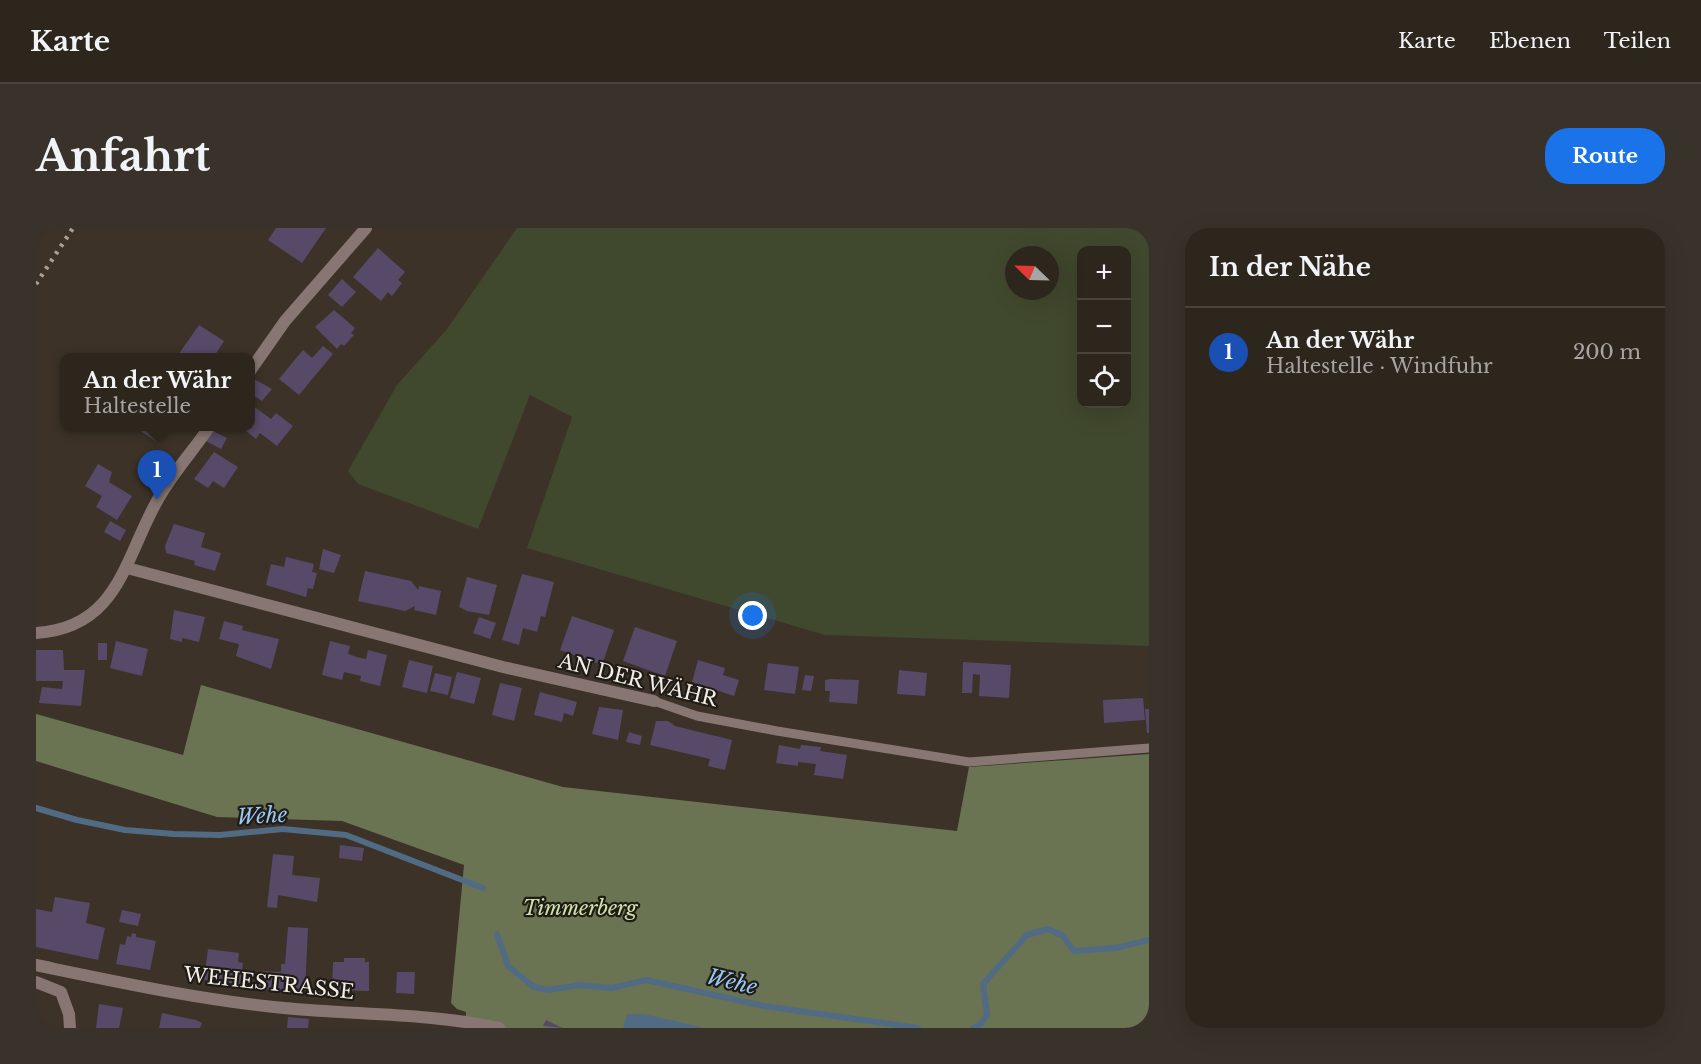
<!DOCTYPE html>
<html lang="de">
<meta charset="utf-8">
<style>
:root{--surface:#2d261d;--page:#39322a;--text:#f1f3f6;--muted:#a7a5a4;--line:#48433b;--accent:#1a73e8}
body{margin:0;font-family:"Libre Baskerville",serif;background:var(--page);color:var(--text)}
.controls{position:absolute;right:18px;top:18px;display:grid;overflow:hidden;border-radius:12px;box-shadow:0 6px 24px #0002}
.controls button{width:54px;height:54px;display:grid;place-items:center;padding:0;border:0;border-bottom:2px solid var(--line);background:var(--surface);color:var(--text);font:30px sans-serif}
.compass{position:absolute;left:969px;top:18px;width:54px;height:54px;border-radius:50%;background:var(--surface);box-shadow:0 6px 24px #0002;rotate:293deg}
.you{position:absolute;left:717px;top:388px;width:21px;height:21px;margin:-15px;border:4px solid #fff;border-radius:50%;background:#1a73e8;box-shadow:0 0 0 9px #1a73e833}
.badge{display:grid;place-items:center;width:39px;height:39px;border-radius:50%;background:var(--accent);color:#fff;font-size:20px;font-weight:700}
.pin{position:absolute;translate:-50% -50px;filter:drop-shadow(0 2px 3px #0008)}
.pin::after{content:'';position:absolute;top:32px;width:21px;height:18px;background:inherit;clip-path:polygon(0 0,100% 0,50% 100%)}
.popup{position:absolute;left:24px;top:125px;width:195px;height:78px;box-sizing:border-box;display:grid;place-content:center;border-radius:12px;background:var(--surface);filter:drop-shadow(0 2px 4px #0005);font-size:20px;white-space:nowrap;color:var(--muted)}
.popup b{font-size:22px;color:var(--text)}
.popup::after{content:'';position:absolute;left:50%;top:100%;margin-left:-12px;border:12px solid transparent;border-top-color:var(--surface)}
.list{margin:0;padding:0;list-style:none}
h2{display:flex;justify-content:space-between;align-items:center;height:78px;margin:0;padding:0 24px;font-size:26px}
h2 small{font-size:20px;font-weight:400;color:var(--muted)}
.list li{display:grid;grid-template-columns:39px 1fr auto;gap:18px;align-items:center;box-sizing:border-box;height:90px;padding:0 24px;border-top:2px solid var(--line)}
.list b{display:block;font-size:22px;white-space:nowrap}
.list p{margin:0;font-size:20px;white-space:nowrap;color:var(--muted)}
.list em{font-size:20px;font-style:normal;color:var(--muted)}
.icon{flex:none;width:33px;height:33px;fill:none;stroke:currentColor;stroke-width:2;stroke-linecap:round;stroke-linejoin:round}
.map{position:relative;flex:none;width:1113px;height:800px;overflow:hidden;border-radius:24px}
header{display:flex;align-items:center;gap:36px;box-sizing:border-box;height:84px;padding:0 30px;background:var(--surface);border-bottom:2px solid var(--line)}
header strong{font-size:28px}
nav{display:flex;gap:33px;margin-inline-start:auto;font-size:21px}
.intro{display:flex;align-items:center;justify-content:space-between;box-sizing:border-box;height:144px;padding:0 36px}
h1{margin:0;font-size:42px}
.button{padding:15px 27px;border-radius:24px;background:var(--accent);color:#fff;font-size:21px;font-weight:700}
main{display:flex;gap:36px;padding:0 36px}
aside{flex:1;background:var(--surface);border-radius:24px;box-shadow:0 6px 24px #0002}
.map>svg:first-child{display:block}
.green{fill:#40482d;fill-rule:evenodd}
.forest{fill:#6a7453}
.water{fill:#516b85}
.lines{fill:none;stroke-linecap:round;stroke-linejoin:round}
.stream{stroke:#516b85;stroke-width:6}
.building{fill:#564a68}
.lane{stroke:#887672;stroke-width:9}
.street{stroke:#887672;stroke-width:12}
.rail{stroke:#a8a097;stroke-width:4.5;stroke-dasharray:3 6;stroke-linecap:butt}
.labels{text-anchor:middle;stroke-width:4.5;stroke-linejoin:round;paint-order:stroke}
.street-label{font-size:20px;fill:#f4ede6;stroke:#1f1b16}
.park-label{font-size:20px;font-style:italic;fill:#d1e4a8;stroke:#1f1b16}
.water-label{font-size:21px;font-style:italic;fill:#9ac9f6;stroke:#1f1b16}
</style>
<header>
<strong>Karte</strong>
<nav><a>Karte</a><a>Ebenen</a><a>Teilen</a></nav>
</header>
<div class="intro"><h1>Anfahrt</h1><a class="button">Route</a></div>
<main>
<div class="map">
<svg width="1113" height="800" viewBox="0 0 1113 800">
<rect width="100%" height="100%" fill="#3c3227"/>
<!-- green -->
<path class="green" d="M481,0H1113V418L789,407L491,320L536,189L494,167L442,301L322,256L312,243L361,157L411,101ZM1046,22H1090V176H1046ZM978,27H1014V63H978Z"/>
<!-- forest -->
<polygon class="forest" points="165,457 527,559 921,603 933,539 1113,526 1113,800 429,800 430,784 421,781 415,775 428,637 306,593 181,589 0,533 0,486 147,527"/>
<!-- water -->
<polygon class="water" points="591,786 608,786 669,800 587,800"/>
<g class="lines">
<!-- stream -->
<g class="stream">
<polyline points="0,580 41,592 89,602 138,606 184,607 247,601 310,607 447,660"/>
<polyline points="461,706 472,738 498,759 513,762 543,757 576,760 610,752 728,778 882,800"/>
<polyline points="937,800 944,797 951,787 947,756 991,707 1012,701 1027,708 1038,723 1079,720 1113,712"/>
</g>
</g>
<!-- building -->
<g class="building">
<polygon points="240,0 290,0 266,35 232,12"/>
<polygon points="342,20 369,44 362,52 366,55 356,68 352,64 345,73 317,49"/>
<polygon points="306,51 320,64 306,79 292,67"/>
<polygon points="298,82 319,100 315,105 318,107 308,118 305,116 301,121 279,99"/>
<polygon points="163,97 188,113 177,130 146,130 142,127"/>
<polygon points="287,118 297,126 263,167 243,151 267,122 276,130"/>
<polygon points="218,151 236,161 226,173 214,165 214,157"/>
<polygon points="216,177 235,191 240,185 257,198 241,218 224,205 220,211 204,198 214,198"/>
<polygon points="97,198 131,198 121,214"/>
<polygon points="175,202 191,210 185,221 168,212"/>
<polygon points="178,224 202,239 188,260 177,253 172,260 158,251"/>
<polygon points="62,236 76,244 73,254 96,268 81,292 60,279 66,268 49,258"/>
<polygon points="74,293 90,302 84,313 68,304"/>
<polygon points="138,296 169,305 165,319 185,325 179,343 158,337 159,333 130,325 129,318"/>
<polygon points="287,321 305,327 298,345 283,341"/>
<polygon points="250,329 278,336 276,344 281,345 277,361 272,360 270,369 230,357 235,336 248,339"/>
<polygon points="329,343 375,353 382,362 383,358 405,363 400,387 378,382 379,378 369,383 322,373"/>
<polygon points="486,346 518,354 509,389 505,388 501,404 487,400 483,417 466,412"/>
<polygon points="431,349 461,357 453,387 431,383 423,379"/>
<polygon points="138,382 169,389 163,414 146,410 146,414 134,411"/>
<polygon points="536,388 578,402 566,437 524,422"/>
<polygon points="443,389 460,395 454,411 437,405"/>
<polygon points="188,393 207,398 206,402 243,411 235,441 200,428 203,416 183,411"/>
<polygon points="599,399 641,413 629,448 587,433"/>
<polygon points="80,413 112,421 106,448 74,440"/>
<polygon points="294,413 314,418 312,426 321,429 330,431 332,422 351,427 344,458 324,453 325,448 308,444 306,452 286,447"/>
<rect x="62" y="415" width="9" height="17"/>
<polygon points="0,422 27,422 28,442 49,442 45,478 3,475 6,459 26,461 27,453 0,453"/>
<polygon points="373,432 397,438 391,465 366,459"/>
<polygon points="662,432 689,440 687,447 703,452 698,468 656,454"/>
<polygon points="927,434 975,437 973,470 943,468 944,447 937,446 936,465 926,465"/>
<polygon points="732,435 763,439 759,466 728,462"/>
<polygon points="863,442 891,445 889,468 861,466"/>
<polygon points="421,444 445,450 438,476 414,470"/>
<polygon points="399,445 416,449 412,467 394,463"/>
<polygon points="769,447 778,448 775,463 766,462"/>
<polygon points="794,451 823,452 821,476 793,474 794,463 789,463 789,452"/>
<polygon points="464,455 486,460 478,493 456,487"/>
<polygon points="504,464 541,474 537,488 528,485 526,494 498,487"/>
<polygon points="1107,470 1109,492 1068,495 1067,472"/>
<polygon points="563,479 587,482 582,512 556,506"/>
<polygon points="1109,481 1113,481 1113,505 1111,505"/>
<polygon points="620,493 632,493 639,498 696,512 689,542 672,538 674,531 614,517"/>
<polygon points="593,504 606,508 604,517 590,514"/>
<polygon points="743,517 764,521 765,517 785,519 784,523 811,527 807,551 778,547 780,536 762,534 762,538 740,535"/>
<polygon points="304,617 328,620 326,633 303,630"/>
<polygon points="237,626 258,628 256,647 284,650 281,674 242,667 241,680 231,679"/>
<polygon points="19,669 54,675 50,695 69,700 62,732 0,719 0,681 16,684"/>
<polygon points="86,682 105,686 102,698 83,694"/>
<polygon points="252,699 272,700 269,763 222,761 223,743 245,744 245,736 249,736"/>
<polygon points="96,705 100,706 100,709 120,713 114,742 80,736 84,716 89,717 91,708 95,709"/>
<polygon points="172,721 203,725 202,734 207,735 204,756 168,752"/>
<polygon points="308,730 329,730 329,734 333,734 333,763 296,762 297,734 308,734"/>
<polygon points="361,744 379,744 378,766 360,765"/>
<polygon points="63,776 87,780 83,800 60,800"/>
<polygon points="126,785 160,792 166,795 164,800 123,800"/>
<polygon points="252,789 273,791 272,800 251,800"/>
<polygon points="510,792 527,800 507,798"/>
</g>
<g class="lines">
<!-- lane -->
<polyline class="lane" points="618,473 661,488 741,503 933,534 1113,520"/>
<!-- street -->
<g class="street">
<polyline points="214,143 249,93 330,0"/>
<polyline points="91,340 467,439 618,473"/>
<path d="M0,405C82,400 88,332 121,273C135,247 157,223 174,198"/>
<path d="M0,737C82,754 165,772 248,780C320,787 392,785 463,800"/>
<polyline points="0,754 25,764 33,786 34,800"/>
</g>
<!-- rail -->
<polyline class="rail" points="0,56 37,0"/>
</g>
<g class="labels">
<!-- street labels -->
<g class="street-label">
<text transform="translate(602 452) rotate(14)" y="7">AN DER WÄHR</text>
<text transform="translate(233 755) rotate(6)" y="7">WEHESTRASSE</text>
</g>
<!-- park labels -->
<g class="park-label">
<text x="544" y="687">Timmerberg</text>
</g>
<!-- water labels -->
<g class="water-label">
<text transform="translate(226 588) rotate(-3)" y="7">Wehe</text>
<text transform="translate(696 754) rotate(13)" y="7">Wehe</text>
</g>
</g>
</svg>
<div class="controls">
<button>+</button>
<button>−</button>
<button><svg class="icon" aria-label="locate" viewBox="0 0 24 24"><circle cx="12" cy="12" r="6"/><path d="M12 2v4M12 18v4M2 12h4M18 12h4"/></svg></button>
</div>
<svg class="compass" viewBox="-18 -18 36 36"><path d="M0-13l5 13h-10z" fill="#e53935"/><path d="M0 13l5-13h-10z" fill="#a7a5a4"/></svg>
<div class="you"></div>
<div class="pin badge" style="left:121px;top:272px;background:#1a4fb4">1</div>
<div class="popup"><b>An der Währ</b>Haltestelle</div>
</div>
<aside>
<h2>In der Nähe<small></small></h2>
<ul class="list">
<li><span class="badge" style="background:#1a4fb4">1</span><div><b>An der Währ</b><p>Haltestelle · Windfuhr</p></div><em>200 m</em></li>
</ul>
</aside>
</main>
